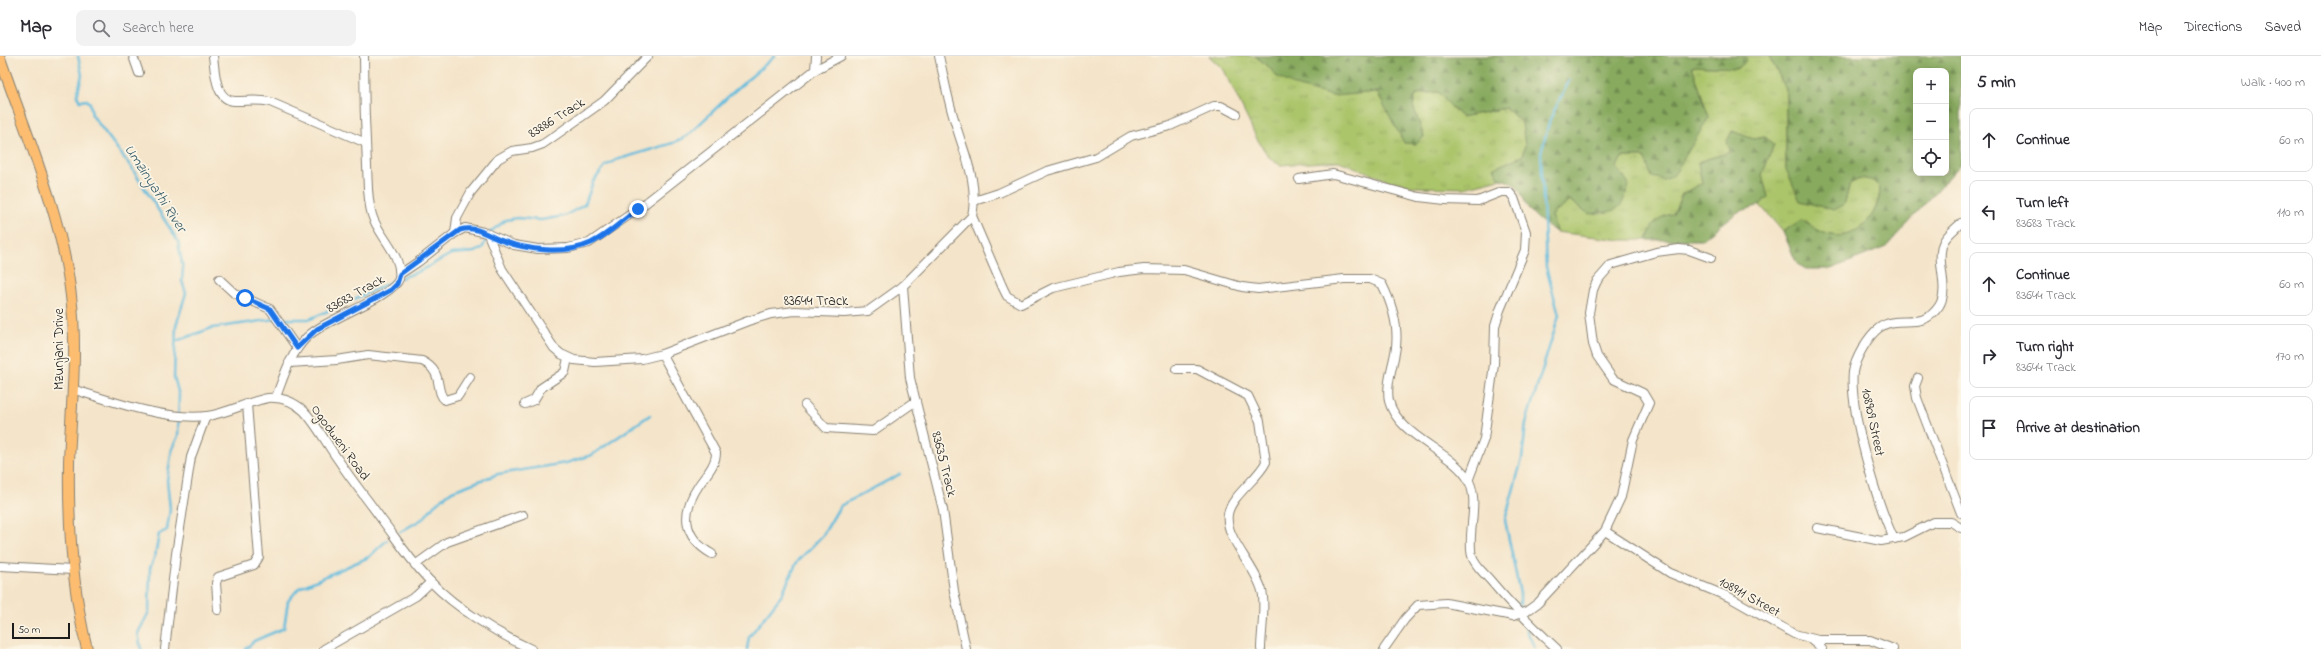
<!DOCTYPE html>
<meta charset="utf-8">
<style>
:root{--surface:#fff;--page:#f2f2f3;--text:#2b2b33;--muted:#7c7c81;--line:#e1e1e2}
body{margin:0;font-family:"Indie Flower",sans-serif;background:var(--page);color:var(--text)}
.controls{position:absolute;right:12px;top:12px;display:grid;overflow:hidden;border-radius:8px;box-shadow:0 2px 10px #0003}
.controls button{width:36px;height:36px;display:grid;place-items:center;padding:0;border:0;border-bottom:1px solid var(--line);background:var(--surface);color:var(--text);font:20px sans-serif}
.scale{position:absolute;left:12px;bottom:10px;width:58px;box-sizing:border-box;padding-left:4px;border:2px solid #1c1c1c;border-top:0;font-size:11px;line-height:14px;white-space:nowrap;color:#1c1c1c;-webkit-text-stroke:3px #fcf5e5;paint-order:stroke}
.stop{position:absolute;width:12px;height:12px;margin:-9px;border:3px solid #1a73e8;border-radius:50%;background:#fff}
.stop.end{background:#1a73e8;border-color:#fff;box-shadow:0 1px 4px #0008}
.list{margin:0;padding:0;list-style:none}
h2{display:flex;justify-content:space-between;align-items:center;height:52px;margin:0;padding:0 16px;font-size:17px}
h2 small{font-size:13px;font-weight:400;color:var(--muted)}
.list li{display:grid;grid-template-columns:26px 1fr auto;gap:12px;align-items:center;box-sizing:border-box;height:64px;margin:0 8px 8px;padding:0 8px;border:1px solid var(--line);border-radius:8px}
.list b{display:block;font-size:15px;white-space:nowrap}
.list p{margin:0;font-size:13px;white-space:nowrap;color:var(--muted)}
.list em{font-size:13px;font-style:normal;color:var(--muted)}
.icon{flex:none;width:22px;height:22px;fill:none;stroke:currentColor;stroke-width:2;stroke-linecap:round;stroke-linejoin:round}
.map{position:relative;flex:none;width:1961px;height:593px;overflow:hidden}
header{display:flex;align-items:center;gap:24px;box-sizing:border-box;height:56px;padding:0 20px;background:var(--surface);border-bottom:1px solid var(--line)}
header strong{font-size:19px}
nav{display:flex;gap:22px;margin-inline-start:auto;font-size:14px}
.search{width:280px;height:36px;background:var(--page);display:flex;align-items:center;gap:10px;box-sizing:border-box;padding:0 14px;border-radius:8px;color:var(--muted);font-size:15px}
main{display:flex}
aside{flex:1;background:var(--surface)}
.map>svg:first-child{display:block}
.grass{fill:url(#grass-tufts);stroke:#647044}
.forest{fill:url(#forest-firs);stroke:#52633e;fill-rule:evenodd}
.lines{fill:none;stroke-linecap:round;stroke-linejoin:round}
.stream{stroke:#5fbbdd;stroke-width:2.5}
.minor-casing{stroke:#888072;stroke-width:10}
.major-casing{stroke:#888072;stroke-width:12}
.minor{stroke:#fff;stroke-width:8}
.major{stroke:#fcbd6f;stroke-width:10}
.route{stroke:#1a73e8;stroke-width:5}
.labels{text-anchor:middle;stroke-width:3.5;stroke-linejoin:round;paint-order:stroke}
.street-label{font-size:14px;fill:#1c1c1c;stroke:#fcf5e5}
.water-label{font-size:15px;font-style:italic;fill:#375c69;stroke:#fcf5e5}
</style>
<header>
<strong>Map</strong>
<div class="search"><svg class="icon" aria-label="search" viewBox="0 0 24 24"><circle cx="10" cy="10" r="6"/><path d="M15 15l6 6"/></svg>Search here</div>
<nav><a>Map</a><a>Directions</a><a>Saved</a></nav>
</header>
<main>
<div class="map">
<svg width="1961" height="593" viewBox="0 0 1961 593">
<defs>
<pattern id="grass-tufts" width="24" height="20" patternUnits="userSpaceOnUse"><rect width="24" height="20" fill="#abc56b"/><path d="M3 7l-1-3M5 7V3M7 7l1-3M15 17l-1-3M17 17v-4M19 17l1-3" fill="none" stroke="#93a95c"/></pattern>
<pattern id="forest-firs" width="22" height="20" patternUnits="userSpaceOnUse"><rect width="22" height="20" fill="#88aa5f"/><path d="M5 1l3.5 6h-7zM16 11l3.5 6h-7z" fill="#6e8a4e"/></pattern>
</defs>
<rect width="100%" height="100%" fill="#fcf5e5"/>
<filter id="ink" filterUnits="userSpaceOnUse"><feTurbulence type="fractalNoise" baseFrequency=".025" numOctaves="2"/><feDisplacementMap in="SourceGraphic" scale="8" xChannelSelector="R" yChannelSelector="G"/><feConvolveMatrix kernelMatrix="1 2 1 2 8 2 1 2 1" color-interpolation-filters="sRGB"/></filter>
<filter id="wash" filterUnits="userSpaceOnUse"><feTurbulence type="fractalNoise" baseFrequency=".012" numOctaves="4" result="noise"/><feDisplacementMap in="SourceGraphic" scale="16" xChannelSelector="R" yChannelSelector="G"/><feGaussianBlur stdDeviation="0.9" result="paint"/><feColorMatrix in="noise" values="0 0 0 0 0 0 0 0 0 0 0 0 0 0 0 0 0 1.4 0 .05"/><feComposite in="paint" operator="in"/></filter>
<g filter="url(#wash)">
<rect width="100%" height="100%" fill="#f4e4c9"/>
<!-- grass -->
<g class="grass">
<polygon points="1209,0 1255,0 1269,11 1276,20 1333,40 1377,36 1424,81 1413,50 1416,38 1438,36 1461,61 1506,52 1522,67 1525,89 1522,100 1494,112 1500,123 1464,132 1416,131 1394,127 1339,105 1280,109 1270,103 1257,83 1224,14"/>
<path d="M1745,0H1769L1786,33V113L1844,149L1850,128L1860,122L1872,124L1880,132C1879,158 1859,184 1831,179C1821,178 1810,168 1801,164L1783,176L1760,149L1768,141L1762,119L1774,88L1765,81L1753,83L1732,75L1730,96L1698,106L1702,127L1682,138L1673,159C1655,161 1653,168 1647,184H1621L1556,176L1552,159L1617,111L1621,101H1644L1709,61L1692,10L1738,12L1747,5Z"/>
</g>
<!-- forest -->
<g class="forest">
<path d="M1255,0H1745L1747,5L1738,12L1692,10L1709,61L1674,119L1664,124L1652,121L1644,101H1622L1617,111L1629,129C1620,157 1618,155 1589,158L1570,145L1552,159L1556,176C1548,170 1537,163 1531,156C1519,140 1524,128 1500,123L1494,112L1522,100L1525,89L1522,67L1506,52L1461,61L1438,36L1416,38L1413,50L1424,81L1416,88L1404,87L1377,36L1333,40L1298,31L1276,20L1269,11Z"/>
<path d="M1769,0H1961V108L1886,191L1831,213H1806L1797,208L1783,176L1801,164C1810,168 1821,178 1831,179C1858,184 1880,158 1880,132L1872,124L1859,122L1850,128L1844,149L1834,154L1800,145L1786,113V33ZM1916,15H1946V117H1916Z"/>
<path d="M1732,75L1753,83L1765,81L1774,88L1762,119L1768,141L1760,149L1738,156L1701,184H1647C1653,168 1655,161 1673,158L1682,138L1702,127L1698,106L1730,96L1727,85Z"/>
</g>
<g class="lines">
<!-- stream -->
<g class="stream">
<polyline points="78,0 82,19 77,40 80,45 87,44 90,47 92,59 131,111 178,185 183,213 182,225 186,237 176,270 174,321 179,339 178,380 172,393 167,424 170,453 167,474 159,478 155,500 150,512 149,556 138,577 141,593"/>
<polyline points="489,177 506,164 517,162 541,164 564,160 577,153 585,148 593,126 605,110 616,104 673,87 687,80 731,38 775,0"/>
<polyline points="401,222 420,215 451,198 474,196 482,193 487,181"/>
<polyline points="280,263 310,263 394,225"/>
<polyline points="176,285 212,272 275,263"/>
<polyline points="400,476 424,462 434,449 452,435 498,418 566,407 592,399 650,359"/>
<polyline points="1520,554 1520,538 1505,464 1522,403 1526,367 1559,259 1546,211 1541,97 1550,63 1569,25"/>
<polyline points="1522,564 1535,593"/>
<polyline points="246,593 254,585 284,572 288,545 299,532 369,501 387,484"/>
<polyline points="747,593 749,581 781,540 797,506 823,479 840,450 900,418"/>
</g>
</g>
</g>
<g filter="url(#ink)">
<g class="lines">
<defs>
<g id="minor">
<polyline points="133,0 139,17"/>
<path d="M213,0C215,15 215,46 236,45C248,45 258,43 270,46L366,87"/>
<polyline points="815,14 816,0"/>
<polyline points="1299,123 1333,118 1419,141 1445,144 1478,145 1501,136 1509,136 1514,142 1526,176 1525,194 1500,254 1495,270 1494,308 1484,383 1468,425"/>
<polyline points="974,145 999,137 1047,115 1096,101 1131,80 1170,70 1214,50 1221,50 1236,58"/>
<path d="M972,160L1003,232L1007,240L1021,248L1053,232L1119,216L1144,213L1184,214L1242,231L1258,233L1344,223H1370L1382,228C1393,250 1400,273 1395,297C1392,313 1386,329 1389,345C1397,378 1446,393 1466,420C1482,442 1466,477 1472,500C1474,509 1484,517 1490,524C1511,549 1533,571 1557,593"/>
<polyline points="455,177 457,162 471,136 498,103 512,95 532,92 543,88 556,79 604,45 648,0"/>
<path d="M488,178L502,213L554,292L561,298L574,304L595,306L642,303L662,298L748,265L771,258L795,255L844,257L868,255L903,230L972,160C979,126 964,98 955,66C948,45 944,22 939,0"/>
<polyline points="400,218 418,206 455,177 465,172 483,176 514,189 538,193 568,192 589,187 638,153 815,14 841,0"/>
<polyline points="219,223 234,237 270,253 297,292"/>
<polyline points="903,230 910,322 943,454 954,535 966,593"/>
<path d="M662,298L716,397C716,409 705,420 699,429C681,456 682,481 712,498"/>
<path d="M289,307L337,304L368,299L422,305C445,316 434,335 445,344L458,340L470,321"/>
<path d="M1176,313H1197L1248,340L1260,365L1266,406C1258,423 1231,440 1228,458C1224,482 1256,510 1262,535C1266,548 1261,578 1261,593"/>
<polyline points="1918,322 1915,330 1917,342 1961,457"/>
<path d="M72,333C111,345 166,365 207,360C228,357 247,346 268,342C282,341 294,346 304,355C318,370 327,389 339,405C352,425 368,444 382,464C398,485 412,507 431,526C456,552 498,578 531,593"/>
<path d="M276,341C284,320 290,298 307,281C325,263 393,241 399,223C403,198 378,180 372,159C367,143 368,126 367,110C365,73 364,37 364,0"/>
<polyline points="525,348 534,344 541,332 565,316 568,302"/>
<polyline points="805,349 826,372 873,375 916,345"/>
<polyline points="1817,472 1881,485 1904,481 1934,466 1951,466 1961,472"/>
<polyline points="1605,475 1670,517 1729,541 1794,578 1818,584 1870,584 1893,593"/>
<path d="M1894,483C1877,447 1849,355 1853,316C1855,303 1868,280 1879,272C1899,257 1921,277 1939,250C1951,231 1934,205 1944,185C1948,178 1955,173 1961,167"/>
<polyline points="415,509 447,486 523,459"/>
<polyline points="0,510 73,514"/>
<polyline points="218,554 216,527 218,521 254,509 259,501 247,348"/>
<polyline points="1811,584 1822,593"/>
<polyline points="165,593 176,498 191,401 206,360"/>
<polyline points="324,593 416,540 431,526"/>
<polyline points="1384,593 1405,563 1418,549 1446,547 1513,560 1527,555 1538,547 1605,475 1621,441 1633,384 1649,347 1643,337 1613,323 1597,300 1593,288 1589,257 1593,234 1597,225 1611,209 1656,196 1679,193 1689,194 1711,202"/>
</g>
<path id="major" d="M0,2C26,78 62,159 71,240C78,295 71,351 69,406C68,469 72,532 87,593"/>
</defs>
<!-- minor casing -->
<use href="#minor" class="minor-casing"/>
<!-- major casing -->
<use href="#major" class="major-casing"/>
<!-- minor -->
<use href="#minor" class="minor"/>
<!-- major -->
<use href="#major" class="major"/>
</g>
</g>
<g class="lines" filter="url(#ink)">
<!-- route -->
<path class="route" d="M245,242L270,253L297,292L317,273L391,234L397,228L400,218L460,174C476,169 486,179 500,184C526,194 565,199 591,187C608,179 623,164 638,153"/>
</g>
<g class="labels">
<!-- street labels -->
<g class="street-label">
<text transform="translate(556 61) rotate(-32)" y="5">83886 Track</text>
<text transform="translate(355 237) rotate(-29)" y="5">83683 Track</text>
<text x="816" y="249">83644 Track</text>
<text transform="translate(58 293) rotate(-90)" y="5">Mzunjani Drive</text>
<text transform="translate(1874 366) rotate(78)" y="5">108909 Street</text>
<text transform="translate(341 386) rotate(54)" y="5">Ogodweni Road</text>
<text transform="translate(945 408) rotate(76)" y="5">83635 Track</text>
<text transform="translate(1750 540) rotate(29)" y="5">108911 Street</text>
</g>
<!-- water labels -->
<g class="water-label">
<text transform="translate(156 132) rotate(57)" y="5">Umzinyathi River</text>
</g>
</g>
</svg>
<div class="controls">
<button>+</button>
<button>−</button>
<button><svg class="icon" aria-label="locate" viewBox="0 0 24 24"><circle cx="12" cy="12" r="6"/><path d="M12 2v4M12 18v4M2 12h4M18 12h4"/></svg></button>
</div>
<div class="scale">50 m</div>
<div class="stop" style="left:245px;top:242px"></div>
<div class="stop end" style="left:638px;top:153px"></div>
</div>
<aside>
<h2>5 min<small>Walk · 400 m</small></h2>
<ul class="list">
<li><svg class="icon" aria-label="ahead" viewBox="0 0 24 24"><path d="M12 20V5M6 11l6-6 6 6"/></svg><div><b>Continue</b></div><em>60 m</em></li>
<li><svg class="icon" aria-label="left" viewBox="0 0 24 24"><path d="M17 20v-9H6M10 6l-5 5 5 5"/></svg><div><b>Turn left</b><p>83683 Track</p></div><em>110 m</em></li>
<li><svg class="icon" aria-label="ahead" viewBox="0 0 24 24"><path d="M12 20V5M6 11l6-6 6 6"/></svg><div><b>Continue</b><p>83644 Track</p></div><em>60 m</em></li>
<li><svg class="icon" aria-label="right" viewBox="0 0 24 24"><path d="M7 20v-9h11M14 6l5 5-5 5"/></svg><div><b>Turn right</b><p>83644 Track</p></div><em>170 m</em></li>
<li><svg class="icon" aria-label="arrive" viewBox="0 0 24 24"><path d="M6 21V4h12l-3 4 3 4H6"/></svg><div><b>Arrive at destination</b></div></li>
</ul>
</aside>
</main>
